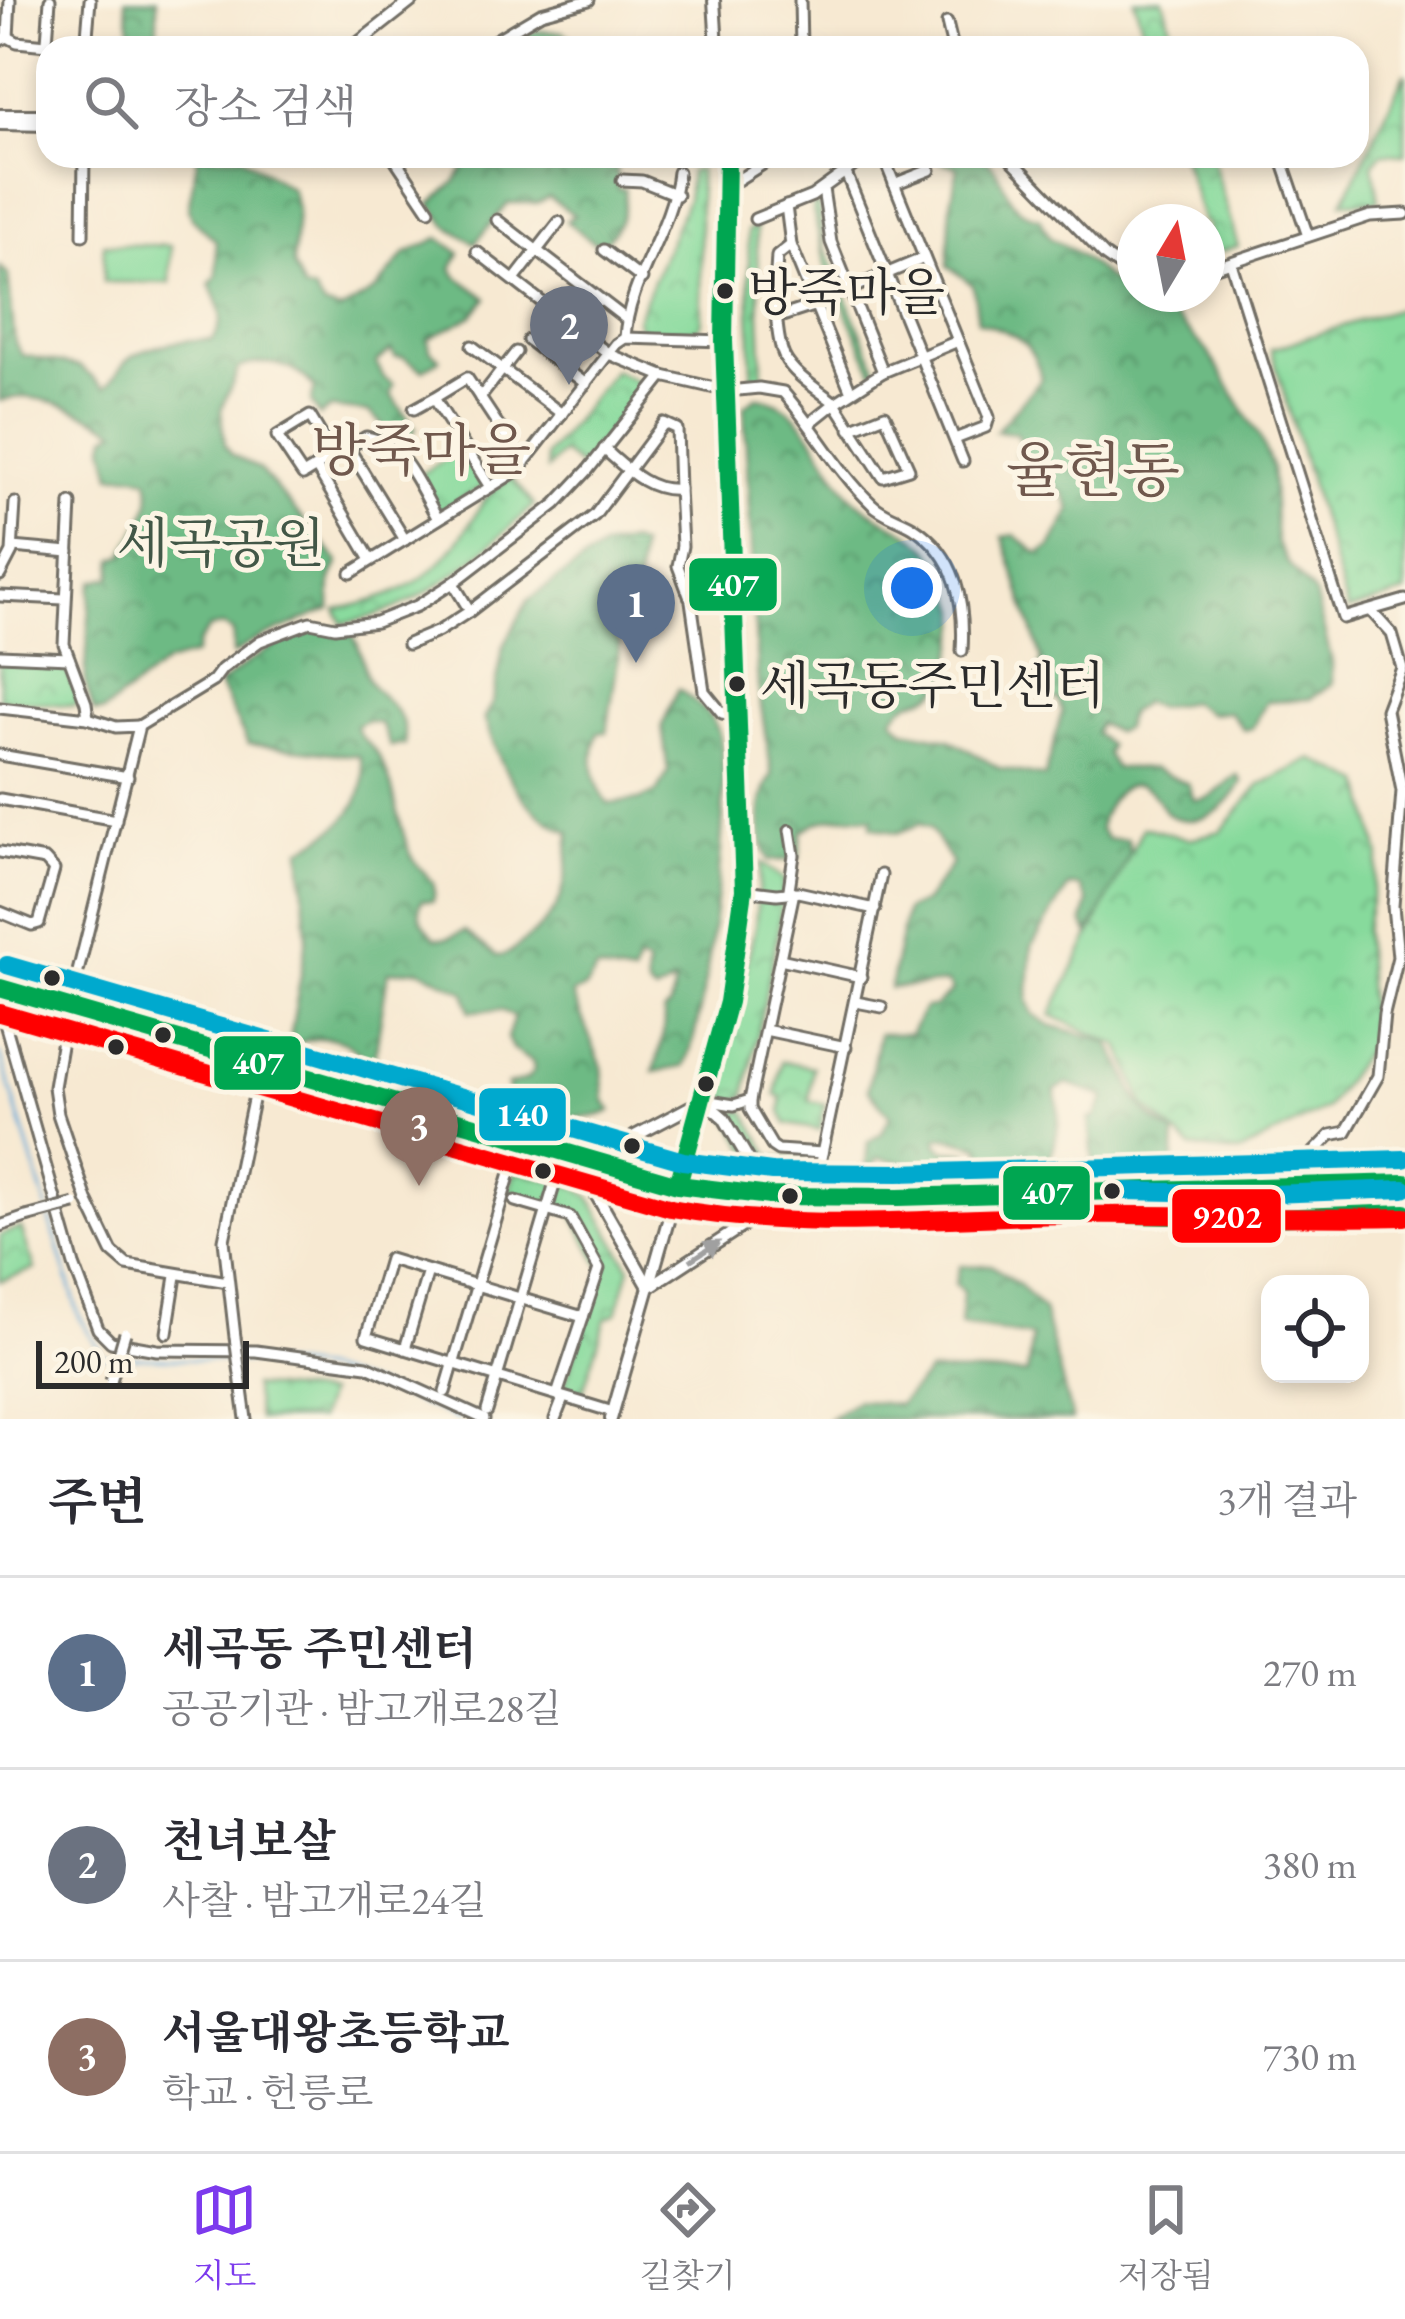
<!DOCTYPE html>
<html lang="ko">
<meta charset="utf-8">
<style>
:root{--surface:#fff;--page:#f2f2f3;--text:#2b2b33;--muted:#7c7c81;--line:#e1e1e2;--accent:#7c3aed}
body{margin:0;font-family:"EB Garamond","Noto Serif KR",serif;background:var(--page);color:var(--text)}
.controls{position:absolute;right:36px;bottom:36px;display:grid;overflow:hidden;border-radius:24px;box-shadow:0 6px 18px #0003}
.controls button{width:108px;height:108px;display:grid;place-items:center;padding:0;border:0;border-bottom:3px solid var(--line);background:var(--surface);color:var(--text);font:60px sans-serif}
.compass{position:absolute;left:1117px;top:204px;width:108px;height:108px;border-radius:50%;background:var(--surface);box-shadow:0 6px 18px #0003;rotate:10deg}
.scale{position:absolute;left:36px;bottom:30px;width:213px;box-sizing:border-box;padding-left:12px;border:6px solid #2b2b2b;border-top:0;font-size:33px;line-height:42px;white-space:nowrap;color:#2b2b2b;-webkit-text-stroke:9px #fcf5e5;paint-order:stroke}
.you{position:absolute;left:912px;top:588px;width:42px;height:42px;margin:-30px;border:9px solid #fff;border-radius:50%;background:#1a73e8;box-shadow:0 0 0 18px #1a73e833}
.badge{display:grid;place-items:center;width:78px;height:78px;border-radius:50%;background:var(--accent);color:#fff;font-size:39px;font-weight:700}
.pin{position:absolute;translate:-50% -99px;filter:drop-shadow(0 3px 6px #0008)}
.pin::after{content:'';position:absolute;top:63px;width:42px;height:36px;background:inherit;clip-path:polygon(0 0,100% 0,50% 100%)}
.list{margin:0;padding:0;list-style:none}
h2{display:flex;justify-content:space-between;align-items:center;height:156px;margin:0;padding:0 48px;font-size:51px}
h2 small{font-size:39px;font-weight:400;color:var(--muted)}
.list li{display:grid;grid-template-columns:78px 1fr auto;gap:36px;align-items:center;box-sizing:border-box;height:192px;padding:0 48px;border-top:3px solid var(--line)}
.list b{display:block;font-size:45px;white-space:nowrap}
.list p{margin:0;font-size:39px;white-space:nowrap;color:var(--muted)}
.list em{font-size:39px;font-style:normal;color:var(--muted)}
.icon{flex:none;width:66px;height:66px;fill:none;stroke:currentColor;stroke-width:2;stroke-linecap:round;stroke-linejoin:round}
.map{position:relative;flex:none;width:1405px;height:1419px;overflow:hidden}
.search{position:absolute;background:var(--surface);box-shadow:0 6px 18px #0003;left:36px;right:36px;top:36px;height:132px;display:flex;align-items:center;gap:30px;box-sizing:border-box;padding:0 42px;border-radius:36px;color:var(--muted);font-size:45px}
.sheet{height:732px;background:var(--surface)}
nav{display:flex;justify-content:space-around;align-items:center;box-sizing:border-box;height:168px;border-top:3px solid var(--line);background:var(--surface);font-size:33px;color:var(--muted)}
nav a{display:grid;justify-items:center;gap:6px}
nav .on{color:var(--accent)}
.map>svg:first-child{display:block}
.forest{fill:url(#forest-crowns);stroke:#4c7258;stroke-width:3}
.park{fill:url(#park-crowns);stroke:#598264;stroke-width:3}
.pitch{fill:#87da9c;stroke:#598264;stroke-width:3}
.lines{fill:none;stroke-linecap:round;stroke-linejoin:round}
.stream{stroke:#62aad9;stroke-width:3}
.minor-casing{stroke:#726e65;stroke-width:15}
.major-casing{stroke:#726e65;stroke-width:16}
.minor{stroke:#fff;stroke-width:9}
.major{stroke:#fff;stroke-width:10}
.minor-bridge-casing{stroke:#726e65;stroke-width:15;stroke-linecap:butt}
.major-bridge-casing{stroke:#726e65;stroke-width:16;stroke-linecap:butt}
.minor-bridge{stroke:#fff;stroke-width:9}
.major-bridge{stroke:#fff;stroke-width:10}
.bus-1-casing{stroke:#fcf5e5;stroke-width:27}
.bus-2-casing{stroke:#fcf5e5;stroke-width:27}
.bus-3-casing{stroke:#fcf5e5;stroke-width:27}
.bus-1{stroke:#00a651;stroke-width:18}
.bus-2{stroke:#f00;stroke-width:18}
.bus-3{stroke:#00a9ce;stroke-width:18}
.oneway{fill:#a0a0a0}
.bus-dot{fill:#2b2b2b;stroke:#fcf5e5;stroke-width:4.5}
.labels{text-anchor:middle;stroke-width:10;stroke-linejoin:round;paint-order:stroke}
.bus-label{font-size:51px;fill:#2b2b2b;stroke:#fcf5e5;text-anchor:start}
.park-label{font-size:54px;fill:#425747;stroke:#fcf5e5}
.neighbourhood-label{font-size:57px;fill:#70584d;stroke:#fcf5e5}
.quarter-label{font-size:60px;fill:#70584d;stroke:#fcf5e5}
.line-badge{stroke:#fcf5e5;stroke-width:4.5}
.badge-label{font-size:33px;text-anchor:middle;font-weight:bold;fill:#fff}
</style>
<div class="map">
<svg width="1405" height="1419" viewBox="0 0 1405 1419">
<defs>
<pattern id="forest-crowns" width="20" height="18" patternUnits="userSpaceOnUse" patternTransform="scale(3)"><rect width="20" height="18" fill="#6dba84"/><path d="M2 6a3 3 0 1 1 6 0M12 15a3 3 0 1 1 6 0" fill="none" stroke="#5a976c"/></pattern>
<pattern id="park-crowns" width="20" height="18" patternUnits="userSpaceOnUse" patternTransform="scale(3)"><rect width="20" height="18" fill="#87da9c"/><path d="M2 6a3 3 0 1 1 6 0M12 15a3 3 0 1 1 6 0" fill="none" stroke="#75bb87"/></pattern>
</defs>
<rect width="100%" height="100%" fill="#fcf5e5"/>
<filter id="ink" filterUnits="userSpaceOnUse"><feTurbulence type="fractalNoise" baseFrequency=".00833" numOctaves="2"/><feDisplacementMap in="SourceGraphic" scale="24" xChannelSelector="R" yChannelSelector="G"/><feConvolveMatrix kernelMatrix="1 2 1 2 8 2 1 2 1" color-interpolation-filters="sRGB"/></filter>
<filter id="wash" filterUnits="userSpaceOnUse"><feTurbulence type="fractalNoise" baseFrequency=".004" numOctaves="4" result="noise"/><feDisplacementMap in="SourceGraphic" scale="48" xChannelSelector="R" yChannelSelector="G"/><feGaussianBlur stdDeviation="2.7" result="paint"/><feColorMatrix in="noise" values="0 0 0 0 0 0 0 0 0 0 0 0 0 0 0 0 0 1.4 0 .05"/><feComposite in="paint" operator="in"/></filter>
<g filter="url(#wash)">
<rect width="100%" height="100%" fill="#f7e9d2"/>
<!-- forest -->
<g class="forest">
<polygon points="125,0 157,0 157,48 133,44"/>
<polygon points="536,31 563,32 587,48 506,48 519,37"/>
<path d="M198,156H241L291,189L297,208L293,265L304,290L314,291L323,306L341,311L376,290L405,254L439,238L460,253L452,268L456,276L487,298L472,316L428,339L430,350L440,359L423,370L403,357H395L391,350L376,363L384,378L394,385L390,394L416,429L399,445L379,434L382,424L368,412L330,408L320,416L311,402L315,388C297,365 266,357 239,368L221,410L225,445L231,454L259,469L339,562L331,579L330,609L250,643L233,655V632L224,626L209,628L198,643L195,655L166,663L103,712H94L85,682L91,589L94,581L112,577L114,559L124,555C135,527 156,511 148,479L137,475H112L105,445L107,436L117,430C87,413 34,388 0,401V267L8,275L15,343L22,355L80,367L105,388C115,379 119,367 129,359C148,345 190,338 213,340C226,317 221,308 210,285L217,275L216,241L191,217L188,209Z"/>
<path d="M471,156H615L618,189H625C626,213 620,224 605,242H593L566,221L574,215L549,197L537,203H508L475,243L447,226L431,204L456,181Z"/>
<path d="M938,156C950,156 965,154 977,156C1008,162 998,211 1040,218L1050,238L1074,251L1114,284L1143,295L1174,317L1208,352L1259,436L1272,467L1276,542L1287,562L1315,595L1332,662V683L1310,699L1267,701L1252,728L1244,730L1229,712L1210,714L1190,702L1157,708L1143,702L1128,714L1124,728L1115,732L1098,723L1095,733L1109,746L1106,754L1115,768L1153,769L1188,784L1194,800C1215,801 1221,784 1237,775L1242,782C1228,807 1205,828 1173,817C1162,813 1162,803 1155,796C1127,767 1104,803 1099,828L1107,839H1128C1135,869 1103,909 1088,933L1083,922L1088,902L1080,887L1069,886L1032,946L1028,1000L1033,1014L1050,1025L1108,1042C1139,1085 1122,1101 1175,1135L1173,1173L1088,1172L1093,1160L1089,1119L1095,1118L1105,1097L1067,1084L1055,1090C1062,1117 1058,1153 1039,1174L1018,1161L987,1159L978,1146L947,1137L937,1138L938,1145L945,1150L967,1152L970,1164L933,1166L876,1158L875,1167L866,1165L868,1142L882,1133L890,1116L868,1089L879,1034H910L924,1008L934,1007L952,991L947,983L890,988L906,910L924,902L952,864L930,828L920,824L897,833L871,826L873,818C849,815 820,816 802,832L799,859L769,861C757,835 757,799 772,775L758,687L744,406L756,397C805,400 821,460 849,493C875,523 914,526 937,559C943,567 956,600 959,610C962,624 949,681 938,690C919,705 912,693 893,718L904,730L950,739L999,768L1045,777L1062,712L1058,700L1038,696L1032,690L1042,660L1003,537L1015,535L1038,554L1051,547L1071,510L1064,494L1016,454L1024,446L1016,433L996,431L1042,378C1029,337 1016,335 978,321L973,285L948,266L951,203L958,167L941,162Z"/>
<path d="M630,542L640,546L637,588L617,615L612,634L620,644L607,732L598,733C590,758 593,783 608,804L639,800L658,791L668,772L662,726L678,689C691,698 711,714 717,728C737,773 707,1020 684,1067L654,1072C660,1049 665,1037 664,1013L670,1006L675,983L655,993C642,987 648,976 647,964L638,961L633,976L597,970L585,988L572,994L602,1067L605,1102L612,1110C595,1123 531,1119 515,1103C509,1097 509,1093 507,1085L526,1080L534,1071L533,1063L513,1050L507,1038L514,1017L501,1010L470,1011L465,992L419,969L388,972L373,1069C347,1034 328,1032 289,1046L307,937L301,849C338,831 376,801 359,756L248,744L219,685C251,658 303,622 347,628C361,646 360,651 365,671C374,703 407,699 405,745L390,746L380,723L366,721L356,726C360,741 371,743 378,755C397,787 396,822 411,855C420,876 440,875 433,901L422,900C414,915 425,927 435,938H448L465,931L497,956C510,955 512,950 522,943C569,908 564,887 570,832C519,812 502,768 484,718L493,702L503,648L528,600L602,548Z"/>
<polygon points="991,1265 1018,1284 1043,1310 1072,1419 829,1419 857,1400 898,1405 929,1372 1027,1374 1032,1337 960,1325 963,1292 955,1284 960,1266"/>
</g>
<!-- park -->
<g class="park">
<polygon points="1134,0 1163,0 1177,48 1149,48"/>
<polygon points="1405,73 1405,154 1382,153 1373,164 1379,201 1343,202"/>
<polygon points="1182,156 1211,156 1238,246 1212,254 1207,222 1203,222"/>
<polygon points="699,170 702,322 697,329 641,333 637,319 687,199 690,171"/>
<polygon points="818,204 824,247 877,369 873,371 826,266 812,206"/>
<polygon points="756,227 763,380 758,380 752,376 748,230"/>
<polygon points="1405,306 1405,593 1348,611 1271,349"/>
<polygon points="614,370 640,383 643,390 580,467 562,452 547,469 546,456"/>
<polygon points="463,449 485,485 439,512 417,476"/>
<path d="M511,478L534,505C477,557 423,611 343,623L336,610C393,597 428,586 463,534C484,505 478,499 511,478Z"/>
<polygon points="0,660 64,662 80,702 74,706 0,699"/>
<polygon points="1312,759 1363,783 1380,856 1364,931 1371,1043 1327,1108 1239,1153 1192,1148 1144,1105 1120,1046 1051,1015 1143,827 1190,839 1221,831 1260,785"/>
<polygon points="761,863 784,879 778,932 745,1097 731,1101 719,1091 755,926"/>
<polygon points="782,1061 813,1067 809,1101 825,1104 820,1130 787,1124 781,1112 782,1097 776,1095"/>
<polygon points="745,1111 771,1157 811,1158 809,1170 800,1177 762,1173 726,1114"/>
<polygon points="515,1171 573,1186 590,1197 630,1268 617,1313 606,1318 582,1394 563,1388 603,1270 572,1213 508,1195"/>
<polygon points="21,1228 35,1269 0,1281 0,1235"/>
<polygon points="253,1386 327,1394 319,1419 258,1419"/>
</g>
<!-- pitch -->
<polygon class="pitch" points="104,244 171,246 170,283 103,282"/>
<g class="lines">
<!-- stream -->
<g class="stream">
<polyline points="0,1054 47,1208"/>
<polyline points="49,1217 79,1316 103,1356 273,1363 324,1370 377,1386 458,1419"/>
</g>
</g>
</g>
<g filter="url(#ink)">
<g class="lines">
<defs>
<g id="minor">
<polyline points="800,0 801,48"/>
<polyline points="947,23 953,48"/>
<polyline points="8,37 10,0"/>
<polyline points="0,40 8,37 17,42 76,48"/>
<polyline points="47,42 50,0"/>
<polyline points="86,48 90,0"/>
<polyline points="482,48 541,13 589,0"/>
<polyline points="393,156 429,210"/>
<polyline points="839,156 963,461"/>
<polyline points="883,156 989,417 986,427 955,439"/>
<polyline points="1008,156 1105,256 1135,277"/>
<polyline points="1283,163 1308,236"/>
<polyline points="622,180 642,181 677,195"/>
<polyline points="894,184 930,170"/>
<polyline points="728,186 774,157"/>
<polyline points="823,189 831,242 883,372"/>
<polyline points="786,206 791,245 851,392"/>
<polyline points="755,219 812,196 867,156"/>
<polyline points="497,220 626,319"/>
<polyline points="83,235 84,156"/>
<path d="M791,245L777,256C775,281 774,333 784,356C793,375 819,390 835,403L883,372L958,341"/>
<polyline points="604,250 642,279"/>
<polyline points="477,252 609,354 663,376"/>
<polyline points="1231,263 1343,618 1405,600"/>
<polyline points="1207,270 1370,216 1405,214"/>
<polyline points="514,280 559,222"/>
<polyline points="850,289 924,258"/>
<polyline points="779,317 813,306"/>
<path d="M625,338C628,280 672,230 678,172"/>
<polyline points="528,340 586,384"/>
<polyline points="472,346 562,414"/>
<polyline points="434,398 467,378 524,464"/>
<polyline points="480,398 516,352"/>
<polyline points="414,409 434,398 490,487"/>
<polyline points="810,423 835,403 883,477 909,469 885,415 850,429"/>
<polyline points="348,447 405,540"/>
<path d="M334,456L303,475L277,436L310,416L334,456L366,437C405,443 419,487 438,519"/>
<polyline points="316,467 371,560"/>
<polyline points="679,489 682,546 678,566 691,601 704,691 722,713 740,716"/>
<polyline points="71,503 64,644 86,703 88,718"/>
<polyline points="13,547 69,552"/>
<polyline points="351,573 518,470 616,344 625,338 724,341"/>
<polyline points="0,575 12,552 15,503"/>
<polyline points="453,583 470,611"/>
<polyline points="0,596 64,599"/>
<path d="M408,644L439,631L470,611L595,515L664,423L677,429L679,489C648,492 626,468 604,449"/>
<polyline points="0,655 69,658"/>
<polyline points="0,708 88,718 116,727 139,726 64,1028 54,1087 58,1114 87,1200 112,1252 127,1265 228,1282"/>
<path d="M139,726L213,681L222,669L260,641L310,622L335,627L376,622L417,606L453,583L556,504L588,470L663,376L728,391L759,388L783,392C815,428 837,471 872,504C883,515 900,519 913,527C957,555 965,603 962,651"/>
<polyline points="0,755 128,777"/>
<polyline points="0,799 116,820"/>
<polyline points="0,852 45,860 54,870 39,923 32,925 0,912"/>
<polyline points="744,890 777,894 798,892 875,909"/>
<polyline points="780,959 861,977"/>
<polyline points="856,1002 882,1007"/>
<polyline points="0,1006 74,1265 98,1329 111,1342 157,1350 256,1351 367,1366 484,1419"/>
<polyline points="765,1030 846,1047"/>
<polyline points="704,1100 734,1105 750,1100 750,1109 772,1146 778,1150 822,1153"/>
<polyline points="750,1100 794,892 789,889 794,855 790,830"/>
<polyline points="1282,1185 1331,1135 1346,1132 1378,1076 1384,1014 1398,957 1393,906 1402,791 1386,710 1402,668 1392,634 1371,611"/>
<polyline points="813,1196 881,875"/>
<polyline points="515,1201 570,1217 599,1269 558,1392 562,1401 555,1419"/>
<polyline points="0,1226 26,1217"/>
<polyline points="583,1317 389,1259 366,1337 613,1412"/>
<polyline points="167,1333 176,1276"/>
<polyline points="235,1337 224,1240 256,1086"/>
<polyline points="405,1349 428,1271"/>
<polyline points="241,1382 246,1419"/>
<polyline points="445,1392 515,1156"/>
<polyline points="487,1411 559,1169"/>
</g>
<g id="major">
<polyline points="714,0 717,48"/>
<polyline points="352,48 413,0"/>
<polyline points="0,115 48,115"/>
<polyline points="0,124 48,125"/>
<polyline points="747,156 773,158"/>
<polyline points="0,988 678,1185 770,1196 899,1197 1405,1183"/>
<polyline points="15,1017 674,1202 726,1211 854,1219 1149,1214 1271,1218 1405,1213"/>
<polyline points="703,1100 724,1118 770,1196"/>
<polyline points="597,1162 635,1136 703,1100"/>
<polyline points="586,1177 649,1287"/>
<polyline points="1221,1193 1294,1196 1405,1193"/>
<polyline points="1212,1210 1405,1201"/>
<polyline points="649,1287 761,1214"/>
<polyline points="611,1419 710,1075 743,915 741,719 724,341 727,156"/>
</g>
</defs>
<!-- minor casing -->
<use href="#minor" class="minor-casing"/>
<!-- major casing -->
<use href="#major" class="major-casing"/>
<!-- minor -->
<use href="#minor" class="minor"/>
<!-- major -->
<use href="#major" class="major"/>
<defs>
<g id="minor-bridge">
<polyline points="26,1217 75,1204"/>
<polyline points="235,1337 241,1382"/>
<polyline points="111,1381 125,1333"/>
</g>
<polyline id="major-bridge" points="0,1013 15,1017"/>
</defs>
<!-- minor-bridge casing -->
<use href="#minor-bridge" class="minor-bridge-casing"/>
<!-- major-bridge casing -->
<use href="#major-bridge" class="major-bridge-casing"/>
<!-- minor-bridge -->
<use href="#minor-bridge" class="minor-bridge"/>
<!-- major-bridge -->
<use href="#major-bridge" class="major-bridge"/>
<defs>
<g id="bus-1">
<polyline points="0,988 678,1185 770,1196 899,1197 1405,1183"/>
<polyline points="678,1185 728,1002 744,890 724,341 727,156"/>
<polyline points="1125,1215 1271,1218 1405,1213"/>
</g>
<path id="bus-2" d="M0,1013L671,1208C799,1232 936,1218 1065,1215C1179,1213 1292,1220 1405,1217"/>
<g id="bus-3">
<polyline points="7,965 683,1161 772,1172 899,1173 1404,1159"/>
<polyline points="1125,1191 1271,1194 1404,1189"/>
</g>
</defs>
<!-- bus-1 casing -->
<use href="#bus-1" class="bus-1-casing"/>
<!-- bus-2 casing -->
<use href="#bus-2" class="bus-2-casing"/>
<!-- bus-3 casing -->
<use href="#bus-3" class="bus-3-casing"/>
<!-- bus-1 -->
<use href="#bus-1" class="bus-1"/>
<!-- bus-2 -->
<use href="#bus-2" class="bus-2"/>
<!-- bus-3 -->
<use href="#bus-3" class="bus-3"/>
</g>
<!-- one-way arrows -->
<defs><path id="oneway-solid" d="M-6-.8H1V-3.2L6.5 0L1 3.2V.8H-6Z" transform="scale(3)"/></defs>
<use class="oneway" href="#oneway-solid" transform="translate(705 1251) rotate(-33)"/>
</g>
<!-- markers -->
<g class="bus-dot">
<circle cx="725" cy="291" r="10"/>
<circle cx="737" cy="684" r="10"/>
<circle cx="52" cy="978" r="10"/>
<circle cx="163" cy="1035" r="10"/>
<circle cx="116" cy="1047" r="10"/>
<circle cx="706" cy="1084" r="10"/>
<circle cx="632" cy="1146" r="10"/>
<circle cx="543" cy="1171" r="10"/>
<circle cx="1112" cy="1191" r="10"/>
<circle cx="790" cy="1196" r="10"/>
</g>
<g class="labels">
<!-- bus labels -->
<g class="bus-label">
<text x="748" y="310">방죽마을</text>
<text x="760" y="703">세곡동주민센터</text>
</g>
<!-- park labels -->
<g class="park-label">
<text x="221" y="562">세곡공원</text>
</g>
<!-- neighbourhood labels -->
<g class="neighbourhood-label">
<text x="421" y="470">방죽마을</text>
</g>
<!-- quarter labels -->
<g class="quarter-label">
<text x="1093" y="491">율현동</text>
</g>
</g>
<g class="line-badge">
<rect x="687" y="556" width="92" height="57" rx="12" fill="#00a651"/>
<rect x="212" y="1034" width="91" height="58" rx="12" fill="#00a651"/>
<rect x="477" y="1086" width="91" height="57" rx="12" fill="#00a9ce"/>
<rect x="1001" y="1164" width="91" height="58" rx="12" fill="#00a651"/>
<rect x="1170" y="1187" width="113" height="58" rx="12" fill="#f00"/>
</g>
<g class="badge-label">
<text x="733" y="596">407</text>
<text x="258" y="1074">407</text>
<text x="522" y="1126">140</text>
<text x="1047" y="1204">407</text>
<text x="1227" y="1228">9202</text>
</g>
</svg>
<div class="controls">
<button><svg class="icon" aria-label="locate" viewBox="0 0 24 24"><circle cx="12" cy="12" r="6"/><path d="M12 2v4M12 18v4M2 12h4M18 12h4"/></svg></button>
</div>
<svg class="compass" viewBox="-18 -18 36 36"><path d="M0-13l5 13h-10z" fill="#e53935"/><path d="M0 13l5-13h-10z" fill="#7c7c81"/></svg>
<div class="scale">200 m</div>
<div class="you"></div>
<div class="pin badge" style="left:636px;top:663px;background:#5c6f8a">1</div>
<div class="pin badge" style="left:569px;top:385px;background:#6b7280">2</div>
<div class="pin badge" style="left:419px;top:1186px;background:#8d6e63">3</div>
<div class="search"><svg class="icon" aria-label="search" viewBox="0 0 24 24"><circle cx="10" cy="10" r="6"/><path d="M15 15l6 6"/></svg>장소 검색</div>
</div>
<section class="sheet">
<h2>주변<small>3개 결과</small></h2>
<ul class="list">
<li><span class="badge" style="background:#5c6f8a">1</span><div><b>세곡동 주민센터</b><p>공공기관 · 밤고개로28길</p></div><em>270 m</em></li>
<li><span class="badge" style="background:#6b7280">2</span><div><b>천녀보살</b><p>사찰 · 밤고개로24길</p></div><em>380 m</em></li>
<li><span class="badge" style="background:#8d6e63">3</span><div><b>서울대왕초등학교</b><p>학교 · 헌릉로</p></div><em>730 m</em></li>
</ul>
</section>
<nav>
<a class="on"><svg class="icon" aria-label="map" viewBox="0 0 24 24"><path d="M3 6l6-2 6 2 6-2v14l-6 2-6-2-6 2zM9 4v14M15 6v14"/></svg>지도</a>
<a><svg class="icon" aria-label="directions" viewBox="0 0 24 24"><path d="M12 3l9 9-9 9-9-9zM9 14v-3h6M13 9l2 2-2 2"/></svg>길찾기</a>
<a><svg class="icon" aria-label="saved" viewBox="0 0 24 24"><path d="M7 4h10v16l-5-4-5 4z"/></svg>저장됨</a>
</nav>
